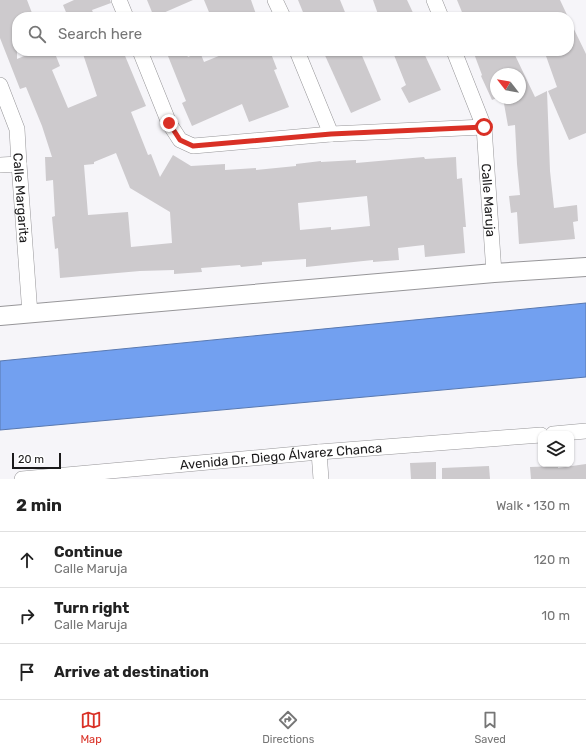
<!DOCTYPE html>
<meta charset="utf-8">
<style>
:root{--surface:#fff;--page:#f6f6f6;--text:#222;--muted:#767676;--line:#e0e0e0;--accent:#d93025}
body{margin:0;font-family:Rubik,sans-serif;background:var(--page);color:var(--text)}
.controls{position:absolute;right:12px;bottom:12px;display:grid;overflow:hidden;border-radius:8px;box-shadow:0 1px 3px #0004}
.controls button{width:36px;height:36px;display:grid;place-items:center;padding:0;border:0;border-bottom:1px solid var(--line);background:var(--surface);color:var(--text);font:20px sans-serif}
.compass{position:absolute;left:490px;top:68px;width:36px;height:36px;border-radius:50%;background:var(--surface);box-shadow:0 1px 3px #0004;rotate:301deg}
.scale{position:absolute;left:12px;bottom:10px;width:49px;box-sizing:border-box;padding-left:4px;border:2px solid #1b1a1b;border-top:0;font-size:11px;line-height:14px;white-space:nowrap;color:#1b1a1b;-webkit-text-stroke:3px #fff;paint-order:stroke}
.stop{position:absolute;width:12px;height:12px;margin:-9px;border:3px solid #d93025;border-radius:50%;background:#fff}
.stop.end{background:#d93025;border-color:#fff;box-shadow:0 1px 4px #0008}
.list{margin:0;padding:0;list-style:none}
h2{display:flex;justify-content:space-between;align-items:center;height:52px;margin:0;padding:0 16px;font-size:17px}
h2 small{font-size:13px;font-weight:400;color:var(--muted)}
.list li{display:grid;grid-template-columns:26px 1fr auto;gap:12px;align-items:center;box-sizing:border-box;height:56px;padding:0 16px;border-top:1px solid var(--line)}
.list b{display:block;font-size:15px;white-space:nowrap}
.list p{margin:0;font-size:13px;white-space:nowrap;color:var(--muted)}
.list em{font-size:13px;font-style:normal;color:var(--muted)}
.icon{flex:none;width:22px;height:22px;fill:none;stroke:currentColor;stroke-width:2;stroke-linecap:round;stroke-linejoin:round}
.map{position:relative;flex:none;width:586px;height:479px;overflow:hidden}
.search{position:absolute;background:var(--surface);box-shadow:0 1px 3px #0004;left:12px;right:12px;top:12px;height:44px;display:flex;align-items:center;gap:10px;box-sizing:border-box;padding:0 14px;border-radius:16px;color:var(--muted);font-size:15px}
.sheet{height:220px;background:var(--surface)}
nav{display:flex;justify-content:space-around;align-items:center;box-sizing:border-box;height:56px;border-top:1px solid var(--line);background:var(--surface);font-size:11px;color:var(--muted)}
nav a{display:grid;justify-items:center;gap:2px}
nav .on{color:var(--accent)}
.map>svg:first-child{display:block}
.water{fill:#72a0f0;stroke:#5878b0}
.building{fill:#cdcacd;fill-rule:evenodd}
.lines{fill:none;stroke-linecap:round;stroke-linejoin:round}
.minor-casing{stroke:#979699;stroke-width:16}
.tertiary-casing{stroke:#979699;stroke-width:20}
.minor{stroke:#fff;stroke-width:15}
.tertiary{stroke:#fff;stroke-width:18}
.route{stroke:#d93025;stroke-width:5}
.labels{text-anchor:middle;stroke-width:3;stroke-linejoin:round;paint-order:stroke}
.street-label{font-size:13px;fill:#1b1a1b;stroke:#fff}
</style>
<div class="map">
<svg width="586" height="479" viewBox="0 0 586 479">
<rect width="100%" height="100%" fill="#f6f5f9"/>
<!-- water -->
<polygon class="water" points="586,303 586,377 0,430 0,361"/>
<!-- building -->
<g class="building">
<path d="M0,0H27L32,13L22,17H17V59L36,51H54L60,66L52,70L68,108L97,96L82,51H123L146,106L131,112L148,155L151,154L160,177L173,155L191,166L225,164V170L256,168V170L296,166V164L321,161V162L356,160V163L424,157L425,159L456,157L457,179L462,178L466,227H463L465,253L425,257L424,245L398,248L399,260L373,262V260L306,267V259L262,262V265L241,267L240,265L201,268L202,272L174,274V270L140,271L60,278L58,248L55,249L52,217L55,216L53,180L46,181L45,157H52L42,126L26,87L20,89L0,38ZM116,153L130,188L170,212L172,243L131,247L128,212L88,215L84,165L94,164V162ZM367,196L370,226L331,230V227L300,230L298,203Z"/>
<polygon points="74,0 110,0 111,3 92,10 95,17 68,17 63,5"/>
<polygon points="147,0 193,0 154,17"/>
<polygon points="204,0 251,0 257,17 211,17"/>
<polygon points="298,0 340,0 347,17 305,17"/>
<polygon points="373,0 407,0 415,17 379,17"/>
<polygon points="457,0 560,0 568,17 464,17"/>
<polygon points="569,19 586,54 586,133 569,140 548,91 557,87 546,56 559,51 569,51"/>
<polygon points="166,51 185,51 188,57 200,52 204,62 231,51 270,51 277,69 274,70 289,107 249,122 242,104 192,126 182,103 186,101"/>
<polygon points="323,51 360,51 381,100 351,113"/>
<polygon points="403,51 423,51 441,90 409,103 401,88 406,85 394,55"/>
<polygon points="473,51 513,51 535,97 547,91 550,171 554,208 577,205 578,221 573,222 575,239 519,244 517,212 511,213 509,196 520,195 517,164 515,125 508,126 503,98 520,98 520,74 496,74 496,98 497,98 492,100 481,76 482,75"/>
<polygon points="436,462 436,479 411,479 410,463"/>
<polygon points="586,464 586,479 531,479 530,467 558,466 558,468"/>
<polygon points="489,466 490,479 442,479 442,468"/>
</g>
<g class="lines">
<defs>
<g id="minor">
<polyline points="119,0 126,17"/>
<polyline points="275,0 283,17"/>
<polyline points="434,0 441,17"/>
<polyline points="140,51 169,123 180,140 193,146 331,134 484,127"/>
<polyline points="297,51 331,134"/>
<path id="s1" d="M454,51L484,127L494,273"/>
<path id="s2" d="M0,85L17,129L19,164L30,314"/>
<polyline points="0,165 19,164"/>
<polyline points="553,434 586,431"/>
<polyline points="319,452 321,479"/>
<path id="s3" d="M22,479L319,452L541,435"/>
</g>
<polyline id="tertiary" points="0,316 494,273 586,267"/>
</defs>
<!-- minor casing -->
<use href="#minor" class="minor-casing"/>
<!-- tertiary casing -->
<use href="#tertiary" class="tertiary-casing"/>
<!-- minor -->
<use href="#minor" class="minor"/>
<!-- tertiary -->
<use href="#tertiary" class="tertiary"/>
</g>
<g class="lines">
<!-- route -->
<polyline class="route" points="169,123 180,140 193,146 331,134 484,127"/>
</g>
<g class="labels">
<!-- street labels -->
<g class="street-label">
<text dy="5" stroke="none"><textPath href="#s2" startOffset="116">Calle Margarita</textPath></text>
<text dy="5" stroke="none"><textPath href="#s1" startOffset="155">Calle Maruja</textPath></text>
<text dy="5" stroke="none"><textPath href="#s3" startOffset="260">Avenida Dr. Diego Álvarez Chanca</textPath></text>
</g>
</g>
</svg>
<div class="controls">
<button><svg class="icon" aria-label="layers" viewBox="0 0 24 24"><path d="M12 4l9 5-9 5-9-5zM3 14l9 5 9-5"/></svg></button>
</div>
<svg class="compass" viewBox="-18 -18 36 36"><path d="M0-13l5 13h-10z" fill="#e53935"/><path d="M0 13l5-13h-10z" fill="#767676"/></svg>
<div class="scale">20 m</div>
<div class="stop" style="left:484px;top:127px"></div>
<div class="stop end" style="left:169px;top:123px"></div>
<div class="search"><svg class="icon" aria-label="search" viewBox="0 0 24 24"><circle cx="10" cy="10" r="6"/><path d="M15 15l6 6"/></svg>Search here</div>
</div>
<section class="sheet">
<h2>2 min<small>Walk · 130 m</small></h2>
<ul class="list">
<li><svg class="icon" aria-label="ahead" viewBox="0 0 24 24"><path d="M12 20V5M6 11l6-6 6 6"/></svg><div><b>Continue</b><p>Calle Maruja</p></div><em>120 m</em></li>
<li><svg class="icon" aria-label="right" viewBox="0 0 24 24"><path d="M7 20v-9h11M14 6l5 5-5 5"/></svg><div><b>Turn right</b><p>Calle Maruja</p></div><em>10 m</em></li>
<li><svg class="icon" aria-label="arrive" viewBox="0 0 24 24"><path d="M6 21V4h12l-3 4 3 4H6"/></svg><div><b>Arrive at destination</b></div></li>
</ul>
</section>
<nav>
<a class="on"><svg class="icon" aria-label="map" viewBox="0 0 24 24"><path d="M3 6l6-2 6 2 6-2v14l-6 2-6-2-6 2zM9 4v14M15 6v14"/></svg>Map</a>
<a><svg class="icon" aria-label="directions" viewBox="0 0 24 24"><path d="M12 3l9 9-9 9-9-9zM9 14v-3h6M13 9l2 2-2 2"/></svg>Directions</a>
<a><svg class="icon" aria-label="saved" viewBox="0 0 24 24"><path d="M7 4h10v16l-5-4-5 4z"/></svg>Saved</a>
</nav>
